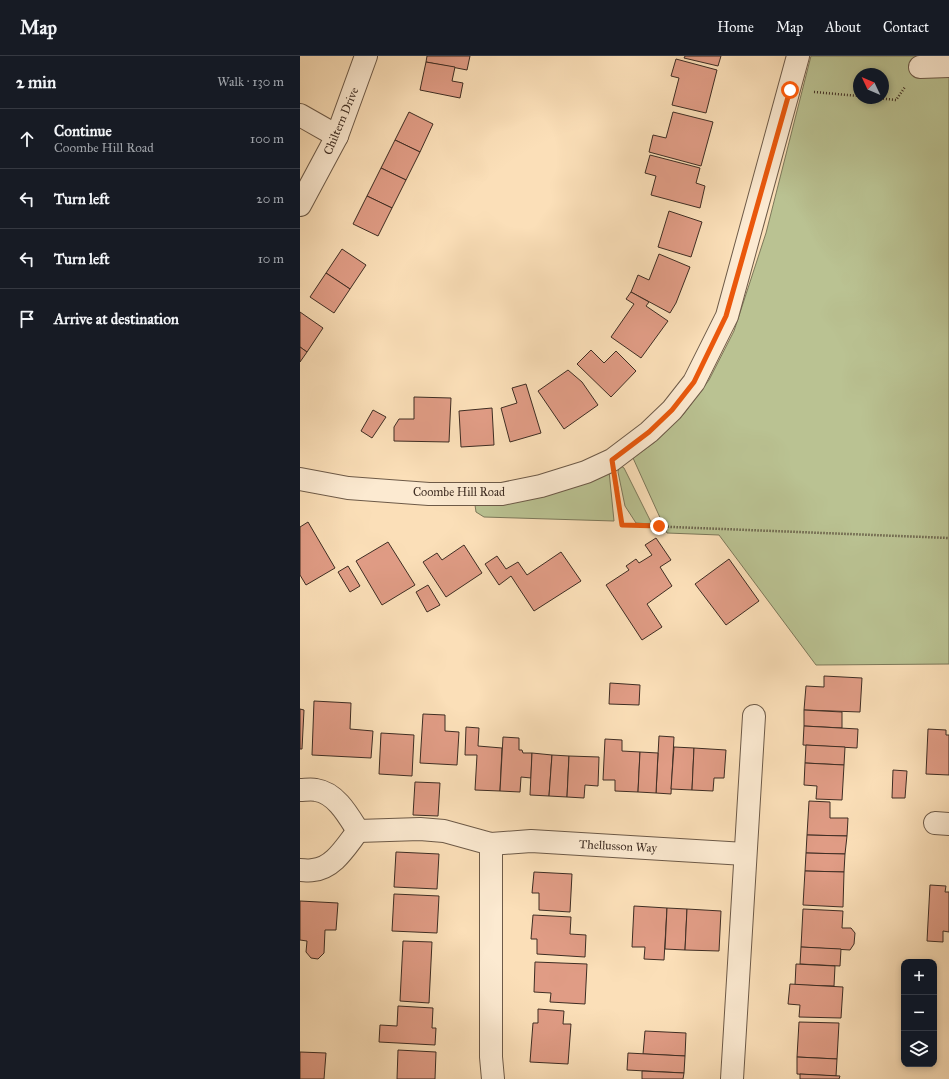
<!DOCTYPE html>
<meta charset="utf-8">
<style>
:root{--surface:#171b24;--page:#242831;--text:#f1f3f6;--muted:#9ea1a6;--line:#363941}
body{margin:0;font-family:"IM FELL Great Primer",serif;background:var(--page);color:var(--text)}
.controls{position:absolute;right:12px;bottom:12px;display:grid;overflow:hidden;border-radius:8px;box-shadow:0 2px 6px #0003}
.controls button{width:36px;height:36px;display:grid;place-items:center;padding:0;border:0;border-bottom:1px solid var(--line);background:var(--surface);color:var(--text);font:20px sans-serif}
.compass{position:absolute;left:553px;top:12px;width:36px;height:36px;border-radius:50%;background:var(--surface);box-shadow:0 2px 6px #0003;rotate:314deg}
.stop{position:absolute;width:12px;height:12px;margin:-9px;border:3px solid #ea580c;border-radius:50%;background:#fff}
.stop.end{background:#ea580c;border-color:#fff;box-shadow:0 1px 4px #0008}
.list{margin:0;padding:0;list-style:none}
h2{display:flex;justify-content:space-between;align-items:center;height:52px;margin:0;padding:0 16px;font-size:17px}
h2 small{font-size:13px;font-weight:400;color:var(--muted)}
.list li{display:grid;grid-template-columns:26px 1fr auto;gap:12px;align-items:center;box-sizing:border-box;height:60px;padding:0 16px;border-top:1px solid var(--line)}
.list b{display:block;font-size:15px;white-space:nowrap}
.list p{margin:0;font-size:13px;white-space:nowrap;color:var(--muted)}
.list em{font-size:13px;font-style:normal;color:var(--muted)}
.icon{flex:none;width:22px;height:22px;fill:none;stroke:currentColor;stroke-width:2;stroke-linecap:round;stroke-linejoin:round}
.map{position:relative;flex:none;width:649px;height:1023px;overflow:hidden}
header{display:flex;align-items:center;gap:24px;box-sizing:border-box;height:56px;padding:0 20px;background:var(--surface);border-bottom:1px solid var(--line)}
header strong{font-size:19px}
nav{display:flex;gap:22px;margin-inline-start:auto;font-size:14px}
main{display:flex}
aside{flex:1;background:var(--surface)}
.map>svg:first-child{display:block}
.green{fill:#bac292;stroke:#7c785a;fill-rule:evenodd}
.building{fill:#e09c85;stroke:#3e2d23}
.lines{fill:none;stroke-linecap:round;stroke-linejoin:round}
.minor-casing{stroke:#6d5a48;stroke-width:24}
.path{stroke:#3e2d23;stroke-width:2.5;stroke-dasharray:1 2;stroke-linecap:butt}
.minor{stroke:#fcead1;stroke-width:22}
.route{stroke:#ea580c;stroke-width:5}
.labels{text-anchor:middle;stroke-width:3;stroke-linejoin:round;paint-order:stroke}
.street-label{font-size:12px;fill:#3e2d23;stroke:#fcead1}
</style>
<header>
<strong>Map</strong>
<nav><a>Home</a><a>Map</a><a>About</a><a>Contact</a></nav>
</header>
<main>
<aside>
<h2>2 min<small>Walk · 130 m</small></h2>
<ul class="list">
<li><svg class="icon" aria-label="ahead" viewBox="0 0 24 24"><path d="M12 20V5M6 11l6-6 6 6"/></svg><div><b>Continue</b><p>Coombe Hill Road</p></div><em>100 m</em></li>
<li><svg class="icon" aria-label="left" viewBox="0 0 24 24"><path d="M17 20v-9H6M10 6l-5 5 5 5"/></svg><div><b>Turn left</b></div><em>20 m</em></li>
<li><svg class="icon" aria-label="left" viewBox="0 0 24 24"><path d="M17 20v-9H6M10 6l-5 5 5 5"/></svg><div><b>Turn left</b></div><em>10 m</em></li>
<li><svg class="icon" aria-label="arrive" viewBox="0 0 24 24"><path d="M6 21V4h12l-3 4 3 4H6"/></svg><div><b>Arrive at destination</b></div></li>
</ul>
</aside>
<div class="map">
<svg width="649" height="1023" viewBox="0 0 649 1023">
<rect width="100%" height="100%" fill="#fbdfb8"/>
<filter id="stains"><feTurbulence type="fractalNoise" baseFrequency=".005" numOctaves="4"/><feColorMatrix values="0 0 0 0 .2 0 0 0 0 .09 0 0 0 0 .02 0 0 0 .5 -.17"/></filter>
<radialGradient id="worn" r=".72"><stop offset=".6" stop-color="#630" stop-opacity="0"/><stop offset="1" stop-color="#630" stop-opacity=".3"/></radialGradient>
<!-- green -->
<g class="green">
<path d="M511,0H649V608L516,609L419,479L367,477L333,402L355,386L383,359L409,324L434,275L466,177ZM559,18H583V42H559Z"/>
<polygon points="321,410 324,412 352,468 336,467 325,450 318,416 319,411"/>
<polygon points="309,415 314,465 184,461 176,456 175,449 251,438 278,430"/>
</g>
<!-- building -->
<g class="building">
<polygon points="127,0 170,0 167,14 126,6"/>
<polygon points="385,0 421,0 418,10 384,2"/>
<polygon points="376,3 417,14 406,57 372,49 379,22 371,20"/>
<polygon points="126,6 155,11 152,25 163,27 160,42 120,34"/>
<polygon points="109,56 133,68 120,96 95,84"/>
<polygon points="373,56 413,66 401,110 349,96 353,79 366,82"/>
<polygon points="95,84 120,96 106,124 81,112"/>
<polygon points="350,99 400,112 396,127 405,130 400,152 351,139 356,120 345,117"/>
<polygon points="81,112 106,124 92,152 67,140"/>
<polygon points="67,140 92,152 78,180 53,168"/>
<polygon points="369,155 402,166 391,201 358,191"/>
<polygon points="42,193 66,209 50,233 26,217"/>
<polygon points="359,198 390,211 376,247 370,257 331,236 338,219 349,224"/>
<polygon points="26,217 50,233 34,257 10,241"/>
<polygon points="331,236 349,246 346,250 368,265 341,302 311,281 334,248 326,243"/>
<polygon points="0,256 23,272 7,296 0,291"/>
<polygon points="0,291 7,296 0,306"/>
<polygon points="291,294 304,307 316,295 336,315 311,341 277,308"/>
<polygon points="268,314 282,326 298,349 264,373 238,335"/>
<polygon points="226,328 241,377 210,386 201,352 217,347 212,332"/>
<polygon points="114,341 151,342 149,386 94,385 94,371 99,363 114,363"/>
<polygon points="192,352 194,389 161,391 159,355"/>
<polygon points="73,354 86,361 72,382 61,375"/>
<polygon points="8,466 35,512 6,529 0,519 0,471"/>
<polygon points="356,482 371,504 360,511 372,530 347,548 362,571 342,584 306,529 329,514 326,510 336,503 339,507 352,499 345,489"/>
<polygon points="88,486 115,529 82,549 56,505"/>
<polygon points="164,489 182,517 146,541 123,506 137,497 142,504"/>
<polygon points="261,496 281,525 234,555 211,520 199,529 185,508 197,500 206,513 218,506 227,519"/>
<polygon points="429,503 459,545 426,569 395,528"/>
<polygon points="48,510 60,530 50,536 38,516"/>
<polygon points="128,529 140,549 127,556 116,536"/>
<polygon points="524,620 562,622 560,656 504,654 506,630 524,631"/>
<polygon points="310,627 340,629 339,649 309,648"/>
<polygon points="14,645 51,647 50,673 73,675 71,702 12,699"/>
<polygon points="0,653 4,654 2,693 0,693"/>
<polygon points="504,654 542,656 542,672 504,670"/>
<polygon points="123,658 145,659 145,675 159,676 157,709 120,707"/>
<polygon points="504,670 558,673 557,692 503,689"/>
<polygon points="166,671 179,672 178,690 202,692 200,735 175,734 177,699 165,699"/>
<polygon points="628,673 646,674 646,679 649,679 649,719 626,718"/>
<polygon points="81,677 114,679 112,720 79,718"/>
<polygon points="359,680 374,681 371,738 356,737"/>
<polygon points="203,681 219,682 219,694 222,694 223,697 232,697 231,722 221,721 220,736 200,735"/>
<polygon points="305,683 322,684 322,695 340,696 338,736 315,735 315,724 303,724"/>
<polygon points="506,689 545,691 544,709 505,707"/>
<polygon points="374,691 394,692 392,734 371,733"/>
<polygon points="394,692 426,694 424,722 414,722 413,735 392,734"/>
<polygon points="340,696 358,697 356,737 338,736"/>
<polygon points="232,697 252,699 249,740 230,739"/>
<polygon points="252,699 269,700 267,741 249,740"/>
<polygon points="269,700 299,701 298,730 285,729 284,742 267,741"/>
<polygon points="505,707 544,709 542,744 516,743 517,730 504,729"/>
<polygon points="593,714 607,715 605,742 592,742"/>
<polygon points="115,726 140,727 138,760 113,759"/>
<polygon points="509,745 530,746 530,762 548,762 547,780 507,779"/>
<polygon points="507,779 547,780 545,798 506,797"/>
<polygon points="96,796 139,798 137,833 94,831"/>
<polygon points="506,797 545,798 544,816 505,815"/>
<polygon points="505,815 544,816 543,851 503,849"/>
<polygon points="234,816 272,818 270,856 239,854 239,837 232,837"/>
<polygon points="630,829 646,830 645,836 649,836 649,876 643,875 643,886 627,885"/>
<polygon points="94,838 139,840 137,877 92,875"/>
<polygon points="0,845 38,847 36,874 25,874 24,897 18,903 11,902 6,896 7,885 0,884"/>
<polygon points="334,850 367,852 364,904 344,903 345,891 332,891"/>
<polygon points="367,852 387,853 385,894 365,893"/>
<polygon points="387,853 421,855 419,895 385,894"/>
<polygon points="503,853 543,855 542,872 551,872 555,877 554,888 550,894 501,891"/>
<polygon points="233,859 271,861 270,878 286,879 285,901 237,898 237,883 231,883"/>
<polygon points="103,885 132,886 129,947 100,945"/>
<polygon points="501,891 541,893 540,910 500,908"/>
<polygon points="235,906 287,908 285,948 250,946 251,937 234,936"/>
<polygon points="496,908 535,910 534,930 495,929"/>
<polygon points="490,928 543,931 541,962 499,961 500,949 488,948"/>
<polygon points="98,950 133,952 132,972 136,972 135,989 79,986 80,969 97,970"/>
<polygon points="238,953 264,955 263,968 271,968 268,1008 230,1006 233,967 238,967"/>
<polygon points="499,966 539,967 537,1003 497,1001"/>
<polygon points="345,975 386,977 385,1000 343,998"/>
<polygon points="98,994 136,996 135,1023 97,1023"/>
<polygon points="0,996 26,997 24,1023 0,1023"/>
<polygon points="328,997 385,1000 384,1017 327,1014"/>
<polygon points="497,1001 537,1003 536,1020 497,1018"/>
<polygon points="342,1015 384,1017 383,1023 342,1023"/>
<polygon points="500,1018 540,1020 539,1023 500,1023"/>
</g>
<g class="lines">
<defs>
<g id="minor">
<polyline points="620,11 649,10"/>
<polyline points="0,59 37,80"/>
<polyline points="0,149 37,80 66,0"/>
<polyline points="0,423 48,432 129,438 202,438 241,430 286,416 312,404 349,376 372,354 394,326 427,260 498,0"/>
<path d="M0,734C5,734 11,733 16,734C36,737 48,759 58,775"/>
<polyline points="635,767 649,768"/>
<polyline points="58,775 120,773 144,775 191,788 231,785 445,798"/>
<polyline points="191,788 191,1001 193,1023"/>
<path d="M0,814C4,814 9,815 13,814C34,812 46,790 58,775"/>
<polyline points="432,1023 454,660"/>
</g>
</defs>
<!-- minor casing -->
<use href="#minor" class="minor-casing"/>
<!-- path -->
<g class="path">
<polyline points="514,36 559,40"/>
<polyline points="577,42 596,44 605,31"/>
<polyline points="317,431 322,469 649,482"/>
</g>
<!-- minor -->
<use href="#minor" class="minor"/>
</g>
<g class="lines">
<!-- route -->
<polyline class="route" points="359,470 322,469 312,404 349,376 372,354 394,326 426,260 490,34"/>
</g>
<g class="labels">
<!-- street labels -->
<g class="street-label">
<text transform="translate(41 65) rotate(-67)" y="4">Chiltern Drive</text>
<text x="159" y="440">Coombe Hill Road</text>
<text transform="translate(318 790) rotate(3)" y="4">Thellusson Way</text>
</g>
</g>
<rect width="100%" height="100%" filter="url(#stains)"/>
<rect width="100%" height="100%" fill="url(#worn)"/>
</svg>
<div class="controls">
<button>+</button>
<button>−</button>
<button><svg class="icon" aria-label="layers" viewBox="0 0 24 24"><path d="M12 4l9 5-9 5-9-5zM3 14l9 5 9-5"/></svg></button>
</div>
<svg class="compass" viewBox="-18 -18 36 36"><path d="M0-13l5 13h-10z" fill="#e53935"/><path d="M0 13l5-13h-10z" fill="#9ea1a6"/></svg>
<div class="stop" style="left:490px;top:34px"></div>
<div class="stop end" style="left:359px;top:470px"></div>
</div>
</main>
